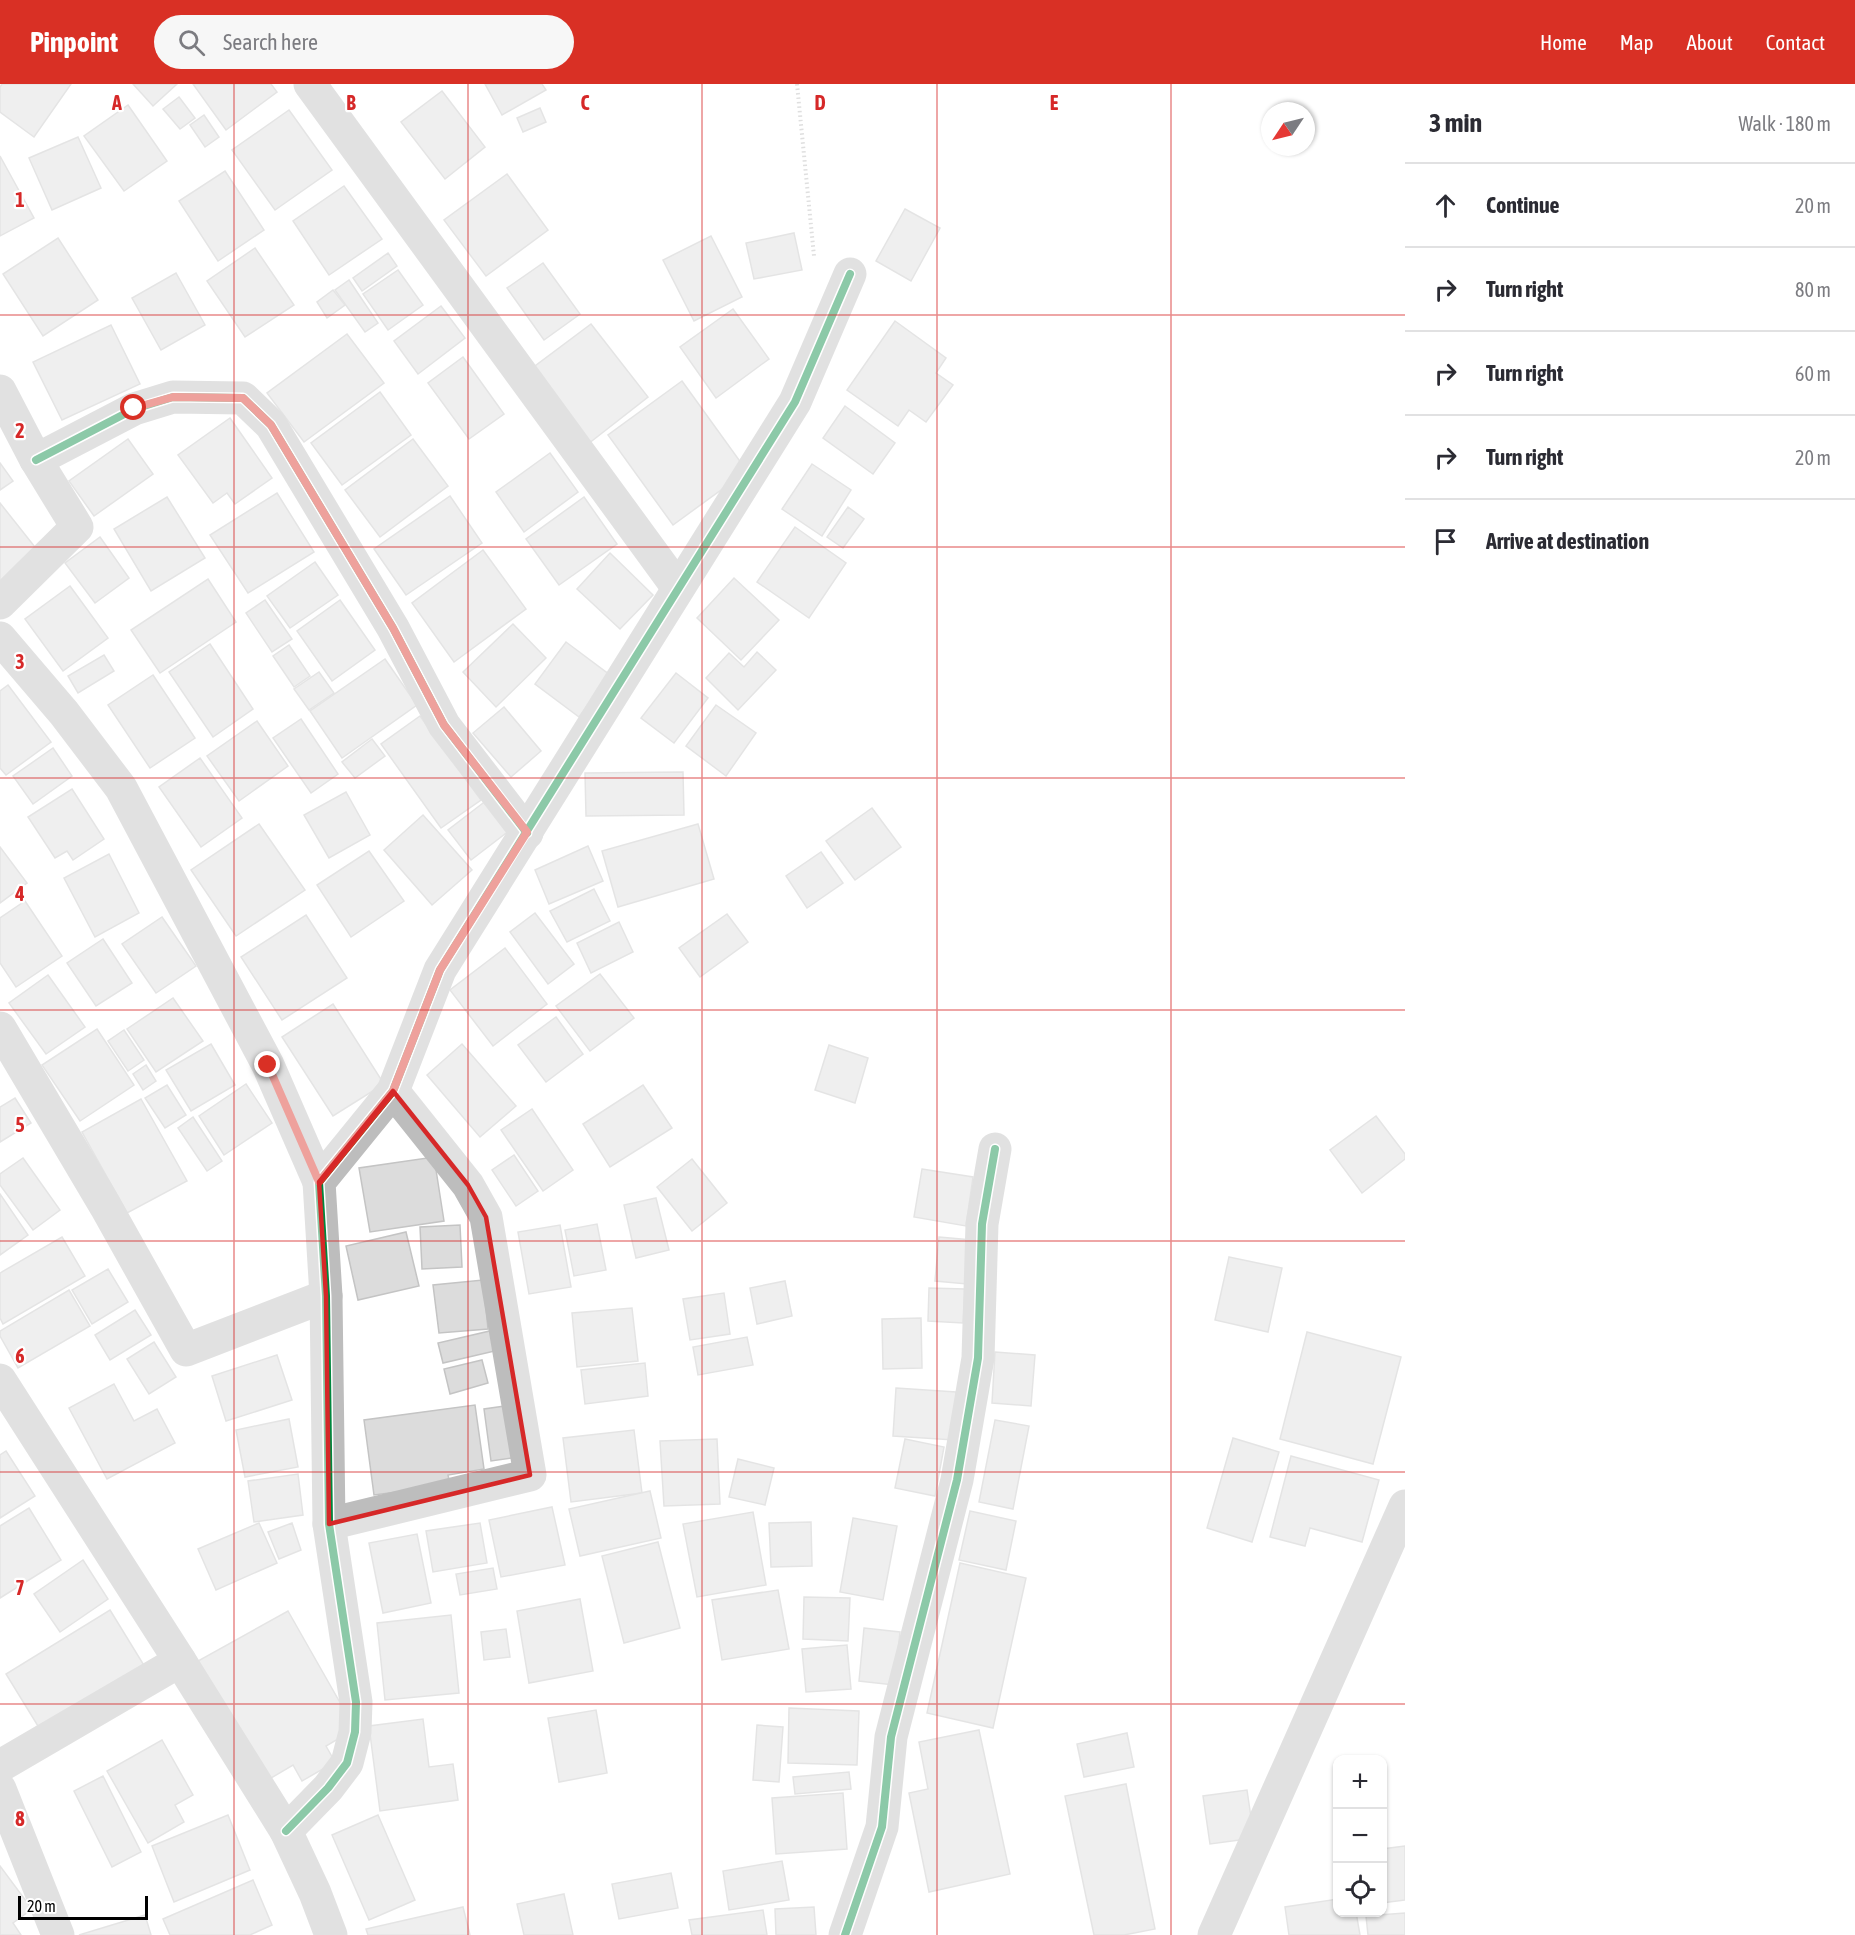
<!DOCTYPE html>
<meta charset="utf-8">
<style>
:root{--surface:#fff;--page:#f7f7f7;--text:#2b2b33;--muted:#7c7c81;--line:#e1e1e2;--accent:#d93025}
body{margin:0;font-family:"Asap Condensed",sans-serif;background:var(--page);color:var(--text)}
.controls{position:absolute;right:18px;bottom:18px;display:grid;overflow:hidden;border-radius:12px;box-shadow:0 2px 4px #0004}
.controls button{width:54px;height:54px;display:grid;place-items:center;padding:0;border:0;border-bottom:2px solid var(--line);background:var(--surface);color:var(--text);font:30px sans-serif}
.compass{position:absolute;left:1261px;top:18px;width:54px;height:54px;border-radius:50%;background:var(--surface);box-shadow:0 2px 4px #0004;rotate:235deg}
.scale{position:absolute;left:18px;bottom:15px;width:130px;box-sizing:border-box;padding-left:6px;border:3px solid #000;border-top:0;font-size:16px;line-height:21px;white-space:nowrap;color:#000;-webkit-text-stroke:4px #fff;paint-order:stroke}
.stop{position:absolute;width:18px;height:18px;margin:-14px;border:4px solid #d93025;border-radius:50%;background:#fff}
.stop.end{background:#d93025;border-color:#fff;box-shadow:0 2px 6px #0008}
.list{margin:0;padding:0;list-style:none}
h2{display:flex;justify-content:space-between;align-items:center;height:78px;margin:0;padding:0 24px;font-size:26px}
h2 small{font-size:20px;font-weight:400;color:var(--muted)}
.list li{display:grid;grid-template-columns:39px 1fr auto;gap:18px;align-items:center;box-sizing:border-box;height:84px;padding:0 24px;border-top:2px solid var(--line)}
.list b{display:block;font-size:22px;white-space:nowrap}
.list em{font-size:20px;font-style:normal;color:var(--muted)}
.icon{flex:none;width:33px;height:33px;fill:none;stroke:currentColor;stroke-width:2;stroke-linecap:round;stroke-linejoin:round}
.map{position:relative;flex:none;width:1405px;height:1851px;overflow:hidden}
header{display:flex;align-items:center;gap:36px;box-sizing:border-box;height:84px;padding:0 30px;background:var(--accent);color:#fff}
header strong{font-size:28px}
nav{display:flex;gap:33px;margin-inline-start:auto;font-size:21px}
.search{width:420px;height:54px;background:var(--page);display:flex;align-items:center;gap:15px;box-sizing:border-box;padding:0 21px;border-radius:33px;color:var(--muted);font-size:22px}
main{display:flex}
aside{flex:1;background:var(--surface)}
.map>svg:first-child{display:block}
.building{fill:#dcdcdc;stroke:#c4c4c4;stroke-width:1.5}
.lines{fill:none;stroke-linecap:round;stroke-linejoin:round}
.path{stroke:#b8b8b8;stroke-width:4;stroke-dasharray:1.5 3;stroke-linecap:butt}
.street{stroke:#bdbdbd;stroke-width:33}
.cycleway-casing{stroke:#fff;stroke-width:11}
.cycleway{stroke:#00873e;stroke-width:8}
.route{stroke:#d93025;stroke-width:8}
.marked{fill:none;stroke:#d62828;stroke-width:4.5;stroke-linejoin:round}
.grid{fill:none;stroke:#d62828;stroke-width:1.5;stroke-opacity:0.55}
.grid-label{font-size:20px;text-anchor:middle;font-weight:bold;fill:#d62828;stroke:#fff;stroke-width:4.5;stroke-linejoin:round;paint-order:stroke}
</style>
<header>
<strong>Pinpoint</strong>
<div class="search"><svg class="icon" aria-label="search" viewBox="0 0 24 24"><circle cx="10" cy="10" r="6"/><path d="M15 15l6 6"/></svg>Search here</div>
<nav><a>Home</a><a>Map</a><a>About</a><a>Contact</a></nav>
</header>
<main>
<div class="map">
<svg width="1405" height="1851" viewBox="0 0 1405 1851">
<rect width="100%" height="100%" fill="#fff"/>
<!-- building -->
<g class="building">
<polygon points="2,0 71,0 34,53 0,28 0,3"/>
<polygon points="133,0 177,0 153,22"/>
<polygon points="193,0 271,0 277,8 226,46"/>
<polygon points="485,0 542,0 546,6 502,31"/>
<polygon points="442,7 485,63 445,95 401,38"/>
<polygon points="179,13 195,34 180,45 163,25"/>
<polygon points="128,21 167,77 124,107 84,52"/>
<polygon points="540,24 546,38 523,48 517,34"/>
<polygon points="289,26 332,86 275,126 232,66"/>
<polygon points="204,31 219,53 205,63 190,41"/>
<polygon points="78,53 101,104 52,126 29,74"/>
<polygon points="0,72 34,134 0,152"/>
<polygon points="225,87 264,146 218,177 179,117"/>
<polygon points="507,90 548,146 486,192 444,136"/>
<polygon points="344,102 382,155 329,191 293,137"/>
<polygon points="905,125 940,144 911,197 876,177"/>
<polygon points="794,149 802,186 754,195 746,159"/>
<polygon points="711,152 742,213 694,237 663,176"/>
<polygon points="58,154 98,216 43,252 3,190"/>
<polygon points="255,164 294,221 245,253 207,197"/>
<polygon points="388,169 397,182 362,207 353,194"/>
<polygon points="543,179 580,230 544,256 507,204"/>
<polygon points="398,186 423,221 388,246 363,210"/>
<polygon points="176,189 205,241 161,266 132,214"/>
<polygon points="349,196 378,239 365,248 335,206"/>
<polygon points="333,206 345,221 327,234 317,218"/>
<polygon points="441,222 465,254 418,290 394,257"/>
<polygon points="733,225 769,275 716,314 680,263"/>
<polygon points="895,237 946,274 936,289 953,301 926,338 909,326 898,342 847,306"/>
<polygon points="591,240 648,313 588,360 531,285"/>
<polygon points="111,241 140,300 62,336 33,278"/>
<polygon points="347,250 384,299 304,358 267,309"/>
<polygon points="463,273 504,330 469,355 428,299"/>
<polygon points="682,297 747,387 673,441 608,351"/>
<polygon points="380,308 411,351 342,401 311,359"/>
<polygon points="845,322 895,359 873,390 823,354"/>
<polygon points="230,334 272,394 235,420 227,409 213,419 178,371"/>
<polygon points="128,355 153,390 94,432 69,397"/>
<polygon points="413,355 448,402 380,453 345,406"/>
<polygon points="550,369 578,408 524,448 496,408"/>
<polygon points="0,379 13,397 0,406"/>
<polygon points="812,380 851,406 822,452 782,425"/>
<polygon points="277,409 314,468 248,509 210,451"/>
<polygon points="450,412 482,459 406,511 374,465"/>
<polygon points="167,413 205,474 151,507 114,445"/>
<polygon points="584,413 617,460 559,501 526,455"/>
<polygon points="0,419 42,472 0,506"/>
<polygon points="848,423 864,435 843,464 827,453"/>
<polygon points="795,443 846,479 809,534 757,498"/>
<polygon points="100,453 129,494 95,519 65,479"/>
<polygon points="483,466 526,525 454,578 412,519"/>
<polygon points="610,469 653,511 620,545 577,505"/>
<polygon points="315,478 338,511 290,544 267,512"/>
<polygon points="734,494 779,536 741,576 697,534"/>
<polygon points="208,495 236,538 160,589 131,546"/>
<polygon points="70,502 108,554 63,587 25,535"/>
<polygon points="265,516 292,555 272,568 246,529"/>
<polygon points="340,516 375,566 332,597 297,547"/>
<polygon points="513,540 546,574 496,623 463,588"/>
<polygon points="566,558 610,591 579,633 535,600"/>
<polygon points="210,560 253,625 213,653 169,588"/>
<polygon points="289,561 310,592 294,603 273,572"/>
<polygon points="757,568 776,586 738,626 706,594 729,569 744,583"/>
<polygon points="104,571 114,587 78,609 68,592"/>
<polygon points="385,575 417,621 342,674 310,627"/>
<polygon points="319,588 334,609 309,626 294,605"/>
<polygon points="676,589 708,614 674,659 641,634"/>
<polygon points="153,591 195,654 150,684 108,621"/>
<polygon points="8,601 51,658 6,691 0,684 0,607"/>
<polygon points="716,621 756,649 726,692 686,662"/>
<polygon points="504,623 541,667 511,693 473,649"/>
<polygon points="420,632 481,716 441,744 381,660"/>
<polygon points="301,635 338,690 311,709 273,654"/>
<polygon points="257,637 288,682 239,717 207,672"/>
<polygon points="372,655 385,672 355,694 342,678"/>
<polygon points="53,664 72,692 33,720 13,692"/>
<polygon points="200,674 242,734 201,763 159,703"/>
<polygon points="683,688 684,731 586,732 585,689"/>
<polygon points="72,705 104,755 73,776 67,767 55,774 28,733"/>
<polygon points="346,708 370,751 329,774 304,731"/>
<polygon points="487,716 510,746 471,776 448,746"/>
<polygon points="872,724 901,763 855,796 826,757"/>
<polygon points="423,731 472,786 432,821 384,766"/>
<polygon points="259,740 305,806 236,852 191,786"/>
<polygon points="698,740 714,795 618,823 602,767"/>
<polygon points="588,762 603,797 549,820 535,786"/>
<polygon points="0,763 27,799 0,819"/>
<polygon points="369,767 404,817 351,853 317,801"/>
<polygon points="821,768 843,799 807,824 786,792"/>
<polygon points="109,770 139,829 95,853 64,794"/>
<polygon points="594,805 610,837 567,858 550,827"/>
<polygon points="25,817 62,872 16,903 0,879 0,834"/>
<polygon points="535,829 574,880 548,900 510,848"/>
<polygon points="727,830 748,858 700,893 679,864"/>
<polygon points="306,831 347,894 282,936 241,873"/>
<polygon points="162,833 196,882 156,909 122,860"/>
<polygon points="619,838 633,868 591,889 577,859"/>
<polygon points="103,855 132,899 96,922 67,879"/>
<polygon points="505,864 547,920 493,962 450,906"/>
<polygon points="600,890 634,934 590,967 556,922"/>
<polygon points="48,891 85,943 46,970 9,919"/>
<polygon points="173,914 203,957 156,988 127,945"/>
<polygon points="333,920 384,1000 333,1032 282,953"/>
<polygon points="556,933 583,970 546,998 518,961"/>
<polygon points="97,945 134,1001 80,1037 42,981"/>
<polygon points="124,946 144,976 128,987 108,957"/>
<polygon points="211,960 235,1001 191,1027 166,986"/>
<polygon points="462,960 516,1022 480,1053 427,991"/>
<polygon points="829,961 868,974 855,1019 815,1006"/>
<polygon points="146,981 156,997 143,1006 133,990"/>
<polygon points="246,1000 272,1039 224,1071 199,1032"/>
<polygon points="167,1001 186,1031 165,1044 145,1014"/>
<polygon points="643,1001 672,1044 610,1083 583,1040"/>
<polygon points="15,1014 31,1039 0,1058 0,1023"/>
<polygon points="141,1015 187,1097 127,1129 82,1048"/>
<polygon points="532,1025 573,1086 543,1107 501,1046"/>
<polygon points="1376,1032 1405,1070 1405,1075 1362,1109 1330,1066"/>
<polygon points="193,1033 222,1077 207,1087 178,1044"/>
<polygon points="514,1071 538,1107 516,1122 492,1086"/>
<polygon points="434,1073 444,1137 370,1148 359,1084"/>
<polygon points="23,1074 60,1126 33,1146 0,1101 0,1090"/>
<polygon points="692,1075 727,1119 692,1147 657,1103"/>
<polygon points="922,1085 973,1093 966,1142 914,1133"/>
<polygon points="0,1110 28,1151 0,1171"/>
<polygon points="656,1114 669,1166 636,1174 624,1121"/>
<polygon points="597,1140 606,1186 574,1192 565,1146"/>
<polygon points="460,1141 462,1183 422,1185 420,1143"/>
<polygon points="560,1141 571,1203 529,1210 518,1148"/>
<polygon points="406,1148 419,1202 358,1216 346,1162"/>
<polygon points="62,1153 85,1192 3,1240 0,1234 0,1189"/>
<polygon points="939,1153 972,1156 967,1200 935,1197"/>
<polygon points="1229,1173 1282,1184 1268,1248 1215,1236"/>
<polygon points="108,1185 128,1218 92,1240 72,1206"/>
<polygon points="483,1196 488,1245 439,1249 433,1201"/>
<polygon points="785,1197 792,1232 757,1240 750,1204"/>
<polygon points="929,1204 965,1205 963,1239 928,1237"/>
<polygon points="69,1206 90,1242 18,1284 0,1252 0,1247"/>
<polygon points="724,1209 730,1250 690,1256 683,1215"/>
<polygon points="632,1224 638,1277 577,1283 572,1229"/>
<polygon points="135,1226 151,1251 110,1276 95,1251"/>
<polygon points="921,1234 922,1284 883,1285 882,1235"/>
<polygon points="494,1246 499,1266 443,1279 438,1259"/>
<polygon points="1307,1248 1401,1273 1373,1380 1280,1355"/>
<polygon points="747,1253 753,1281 698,1291 693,1263"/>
<polygon points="154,1258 176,1293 149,1310 127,1275"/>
<polygon points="995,1268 1035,1271 1031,1322 992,1319"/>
<polygon points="277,1271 292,1316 226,1337 212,1292"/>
<polygon points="482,1276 488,1299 450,1310 444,1285"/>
<polygon points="645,1279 648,1312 585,1320 581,1286"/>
<polygon points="114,1300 134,1337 157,1325 175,1359 107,1395 69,1324"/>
<polygon points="896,1304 956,1308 954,1356 893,1352"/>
<polygon points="475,1321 484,1385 448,1391 450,1401 374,1411 364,1336"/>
<polygon points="511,1321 519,1373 491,1377 484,1325"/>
<polygon points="289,1335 298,1383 245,1393 236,1346"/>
<polygon points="995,1336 1029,1342 1013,1425 979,1418"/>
<polygon points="634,1346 642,1409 571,1418 563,1354"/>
<polygon points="1233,1354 1279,1368 1252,1458 1207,1444"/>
<polygon points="717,1355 720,1420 664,1422 660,1357"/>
<polygon points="905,1355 944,1363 935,1412 895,1404"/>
<polygon points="6,1367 35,1412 0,1434 0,1371"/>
<polygon points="1291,1372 1379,1396 1362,1458 1310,1444 1305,1462 1270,1453"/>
<polygon points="738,1375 774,1384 765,1421 729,1413"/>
<polygon points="298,1390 303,1431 254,1438 248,1397"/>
<polygon points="650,1407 661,1454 580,1472 569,1425"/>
<polygon points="552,1423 565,1481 501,1493 489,1436"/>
<polygon points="29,1424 61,1476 0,1514 0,1442"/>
<polygon points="970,1427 1016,1437 1006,1486 959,1476"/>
<polygon points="753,1428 766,1501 697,1513 683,1440"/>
<polygon points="853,1434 897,1442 883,1516 840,1508"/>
<polygon points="811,1438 812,1482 771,1483 769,1439"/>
<polygon points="259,1439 277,1479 216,1506 198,1465"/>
<polygon points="292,1439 301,1466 279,1475 268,1448"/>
<polygon points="480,1439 487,1479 433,1488 426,1447"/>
<polygon points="417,1450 431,1519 383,1529 369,1459"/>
<polygon points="658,1458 680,1544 624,1559 602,1472"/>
<polygon points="83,1476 108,1515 60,1548 34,1510"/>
<polygon points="960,1479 1026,1494 993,1644 927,1629"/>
<polygon points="493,1484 497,1505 460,1511 456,1490"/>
<polygon points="778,1506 789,1565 722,1576 712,1516"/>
<polygon points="804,1513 850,1514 848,1557 803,1555"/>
<polygon points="580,1515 593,1587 529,1599 517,1527"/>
<polygon points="110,1526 145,1583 41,1647 6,1590"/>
<polygon points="288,1527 355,1645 326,1662 335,1678 302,1697 293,1681 266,1697 198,1577"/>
<polygon points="451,1531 459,1609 385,1616 377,1539"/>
<polygon points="864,1544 900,1548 894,1601 859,1597"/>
<polygon points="506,1545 510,1573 484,1576 481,1548"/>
<polygon points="847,1561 851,1605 806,1608 802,1565"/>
<polygon points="789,1624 859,1627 857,1681 788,1679"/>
<polygon points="596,1626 607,1689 559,1698 548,1634"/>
<polygon points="423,1635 429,1683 453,1680 458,1716 380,1727 369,1642"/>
<polygon points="757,1641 783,1643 779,1698 753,1696"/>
<polygon points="979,1646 1010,1790 929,1808 909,1709 928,1705 919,1658"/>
<polygon points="1127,1649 1134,1683 1084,1693 1077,1660"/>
<polygon points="162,1656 193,1711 175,1721 184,1738 148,1759 107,1687"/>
<polygon points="849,1688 851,1705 795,1710 793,1693"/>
<polygon points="103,1692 141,1768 112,1783 74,1707"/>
<polygon points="1126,1700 1155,1845 1124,1851 1094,1851 1065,1712"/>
<polygon points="1247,1706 1254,1754 1210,1760 1203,1712"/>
<polygon points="843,1709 847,1765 776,1770 772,1714"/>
<polygon points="228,1731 250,1786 174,1818 152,1762"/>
<polygon points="378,1731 415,1816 369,1836 332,1751"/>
<polygon points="1405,1762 1405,1816 1382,1819 1382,1765"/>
<polygon points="782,1777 789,1816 729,1826 723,1787"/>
<polygon points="0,1782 32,1825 13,1839 21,1851 0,1851"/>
<polygon points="671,1789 678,1824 619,1835 612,1800"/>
<polygon points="253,1796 272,1841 250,1851 170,1851 163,1835"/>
<polygon points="564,1810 573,1851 524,1851 517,1820"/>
<polygon points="1338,1815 1338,1828 1356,1828 1360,1851 1289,1851 1285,1823"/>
<polygon points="463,1823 470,1851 368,1851 366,1845"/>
<polygon points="814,1823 816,1851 776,1851 775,1825"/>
<polygon points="763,1826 767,1851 692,1851 689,1836"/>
<polygon points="1405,1829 1405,1851 1368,1851 1366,1832"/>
<polygon points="145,1831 151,1851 79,1851"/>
</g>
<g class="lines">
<!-- path -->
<polyline class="path" points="797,0 814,172"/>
<!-- street -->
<g class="street">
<polyline points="310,0 678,504"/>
<polyline points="0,307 36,376 77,443 0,519"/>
<polyline points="36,376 134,325 173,313 243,314 271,341 393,544 444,641 527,749"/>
<polyline points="0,554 64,629 121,704 268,981 319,1098"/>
<polyline points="0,944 106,1123 186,1266 326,1212"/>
<polyline points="0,1296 180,1577 286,1747 315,1809 331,1851"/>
<polyline points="329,1440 530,1391 486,1133 468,1101 393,1007"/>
<polyline points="0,1682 180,1577"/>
<polyline points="0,1705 58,1851"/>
<polyline points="286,1747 328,1704 347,1679 355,1648 356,1618 329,1440 326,1212 319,1098 393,1007 440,886 795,318 850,190"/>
<polyline points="845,1851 882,1743 891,1653 957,1396 978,1274 982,1140 995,1065"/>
<polyline points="1214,1851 1405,1422"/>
</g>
<defs>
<g id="cycleway">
<polyline points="36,376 134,325 173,313 243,314 271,341 393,544 444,641 527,749"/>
<polyline points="286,1747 328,1704 347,1679 355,1648 356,1618 329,1440 326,1212 319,1098 393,1007 440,886 795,318 850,190"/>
<polyline points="845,1851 882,1743 891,1653 957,1396 978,1274 982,1140 995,1065"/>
</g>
</defs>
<!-- cycleway casing -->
<use href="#cycleway" class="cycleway-casing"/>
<!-- cycleway -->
<use href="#cycleway" class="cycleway"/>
</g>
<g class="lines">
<!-- route -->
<polyline class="route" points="134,324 173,313 243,314 271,341 393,544 444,641 527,748 440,886 393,1007 319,1098 268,981"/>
</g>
<!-- marked area -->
<path d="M0 0H1405V1851H0ZM393,1007L468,1101L486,1133L530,1391L329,1440L326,1212L319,1098Z" fill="#fff" fill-opacity=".55" fill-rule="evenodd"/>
<path class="marked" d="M393,1007L468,1101L486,1133L530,1391L329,1440L326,1212L319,1098Z"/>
<!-- grid -->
<path class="grid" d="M234,0V1851M468,0V1851M702,0V1851M937,0V1851M1171,0V1851M0,231H1405M0,463H1405M0,694H1405M0,926H1405M0,1157H1405M0,1388H1405M0,1620H1405"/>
<g class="grid-label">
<text x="117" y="26">A</text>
<text x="351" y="26">B</text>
<text x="585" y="26">C</text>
<text x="820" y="26">D</text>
<text x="1054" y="26">E</text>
<text x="20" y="123">1</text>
<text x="20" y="354">2</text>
<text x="20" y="585">3</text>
<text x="20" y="817">4</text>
<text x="20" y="1048">5</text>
<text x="20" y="1279">6</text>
<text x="20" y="1511">7</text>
<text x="20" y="1742">8</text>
</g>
</svg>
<div class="controls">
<button>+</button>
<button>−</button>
<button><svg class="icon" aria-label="locate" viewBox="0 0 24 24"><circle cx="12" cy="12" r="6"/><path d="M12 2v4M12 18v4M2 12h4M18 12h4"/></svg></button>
</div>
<svg class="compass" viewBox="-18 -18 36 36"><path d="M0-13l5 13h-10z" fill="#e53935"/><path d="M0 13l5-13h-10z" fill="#7c7c81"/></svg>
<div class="scale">20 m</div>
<div class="stop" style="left:134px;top:324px"></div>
<div class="stop end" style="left:268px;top:981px"></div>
</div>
<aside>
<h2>3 min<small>Walk · 180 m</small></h2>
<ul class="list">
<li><svg class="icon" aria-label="ahead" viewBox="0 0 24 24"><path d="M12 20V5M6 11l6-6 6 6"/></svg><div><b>Continue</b></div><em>20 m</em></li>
<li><svg class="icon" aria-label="right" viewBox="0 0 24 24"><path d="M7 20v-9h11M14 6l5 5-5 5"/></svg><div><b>Turn right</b></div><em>80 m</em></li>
<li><svg class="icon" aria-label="right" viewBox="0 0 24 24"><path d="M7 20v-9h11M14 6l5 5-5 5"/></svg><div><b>Turn right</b></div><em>60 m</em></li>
<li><svg class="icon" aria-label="right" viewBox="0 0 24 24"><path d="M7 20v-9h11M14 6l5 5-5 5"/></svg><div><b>Turn right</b></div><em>20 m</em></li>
<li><svg class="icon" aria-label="arrive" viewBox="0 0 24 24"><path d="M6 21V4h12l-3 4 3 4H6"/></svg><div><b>Arrive at destination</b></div></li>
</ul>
</aside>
</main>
